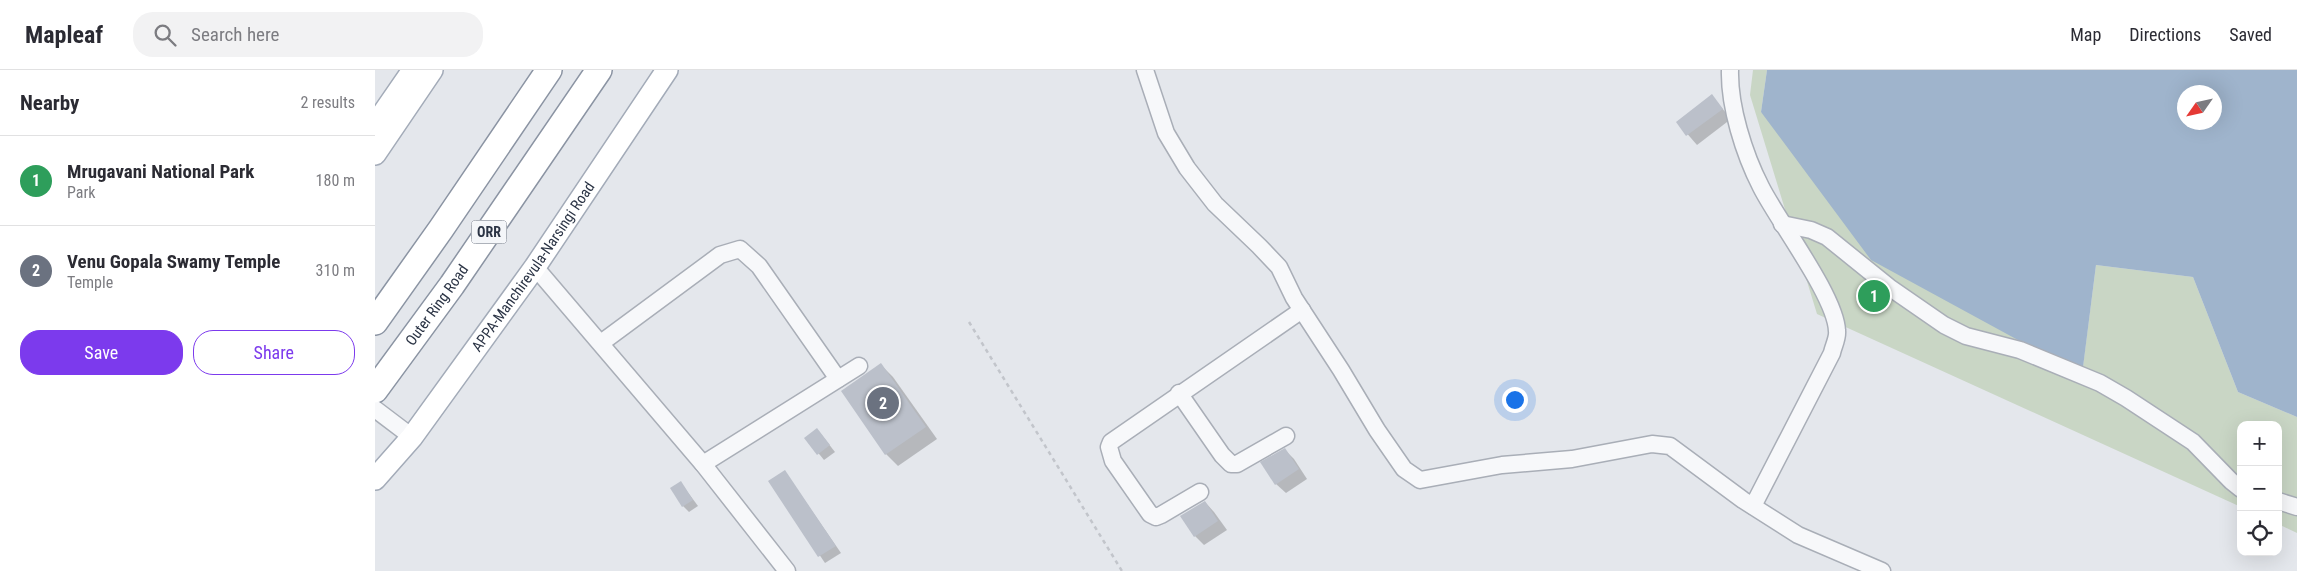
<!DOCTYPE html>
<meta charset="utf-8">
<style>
:root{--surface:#fff;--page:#f2f2f3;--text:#2b2b33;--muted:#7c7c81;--line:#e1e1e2;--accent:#7c3aed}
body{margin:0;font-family:"Roboto Condensed",sans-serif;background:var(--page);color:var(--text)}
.controls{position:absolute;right:15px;bottom:15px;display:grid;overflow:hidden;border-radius:10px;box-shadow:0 5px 20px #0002}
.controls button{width:45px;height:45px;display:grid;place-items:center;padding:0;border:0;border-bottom:1px solid var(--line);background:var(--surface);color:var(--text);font:25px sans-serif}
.compass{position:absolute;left:1802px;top:15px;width:45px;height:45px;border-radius:50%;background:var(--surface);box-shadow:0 5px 20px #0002;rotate:236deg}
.you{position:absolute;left:1139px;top:329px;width:18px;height:18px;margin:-12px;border:4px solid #fff;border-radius:50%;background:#1a73e8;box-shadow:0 0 0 8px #1a73e833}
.badge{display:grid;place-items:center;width:32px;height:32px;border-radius:50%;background:var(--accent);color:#fff;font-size:16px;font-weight:700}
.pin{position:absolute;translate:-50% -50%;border:2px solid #fff;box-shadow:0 1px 5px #0006}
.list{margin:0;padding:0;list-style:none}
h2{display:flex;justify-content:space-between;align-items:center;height:65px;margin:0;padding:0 20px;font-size:21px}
h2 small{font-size:16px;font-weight:400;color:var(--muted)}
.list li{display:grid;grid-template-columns:32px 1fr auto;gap:15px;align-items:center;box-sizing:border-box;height:90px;padding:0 20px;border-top:1px solid var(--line)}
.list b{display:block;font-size:19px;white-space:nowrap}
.list p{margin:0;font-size:16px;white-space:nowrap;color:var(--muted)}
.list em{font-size:16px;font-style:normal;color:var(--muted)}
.actions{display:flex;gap:10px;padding:15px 20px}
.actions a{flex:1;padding:11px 0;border:1px solid var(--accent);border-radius:20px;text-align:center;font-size:18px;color:var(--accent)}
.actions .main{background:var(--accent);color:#fff}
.icon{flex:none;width:28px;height:28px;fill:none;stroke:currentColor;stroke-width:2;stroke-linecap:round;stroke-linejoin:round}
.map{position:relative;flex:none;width:1922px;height:501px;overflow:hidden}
header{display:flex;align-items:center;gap:30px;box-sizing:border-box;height:70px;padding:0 25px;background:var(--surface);border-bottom:1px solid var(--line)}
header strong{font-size:24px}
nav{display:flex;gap:28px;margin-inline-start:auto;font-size:18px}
.search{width:350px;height:45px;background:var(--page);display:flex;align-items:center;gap:12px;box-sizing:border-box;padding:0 18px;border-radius:20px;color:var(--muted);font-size:19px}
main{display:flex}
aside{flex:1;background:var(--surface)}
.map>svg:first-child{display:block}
.green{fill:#c9d6c5}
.water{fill:#9fb4cc;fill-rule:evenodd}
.shadow{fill:#0003}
.building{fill:#bbc0ca}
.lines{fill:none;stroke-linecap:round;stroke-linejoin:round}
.minor-casing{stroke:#a9aeb7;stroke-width:19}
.major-casing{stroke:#a3abb8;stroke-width:24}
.highway-casing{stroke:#8b94a3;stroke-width:28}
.path{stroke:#c2c5cb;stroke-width:2.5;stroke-dasharray:4 4;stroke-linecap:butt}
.minor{stroke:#f7f8fa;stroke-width:16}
.major{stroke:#fff;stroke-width:21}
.highway{stroke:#fff;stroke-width:25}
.labels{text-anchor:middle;stroke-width:5;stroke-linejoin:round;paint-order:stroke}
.shield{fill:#f4f6f9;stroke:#676e7b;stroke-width:1}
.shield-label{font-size:14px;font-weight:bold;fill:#2b3445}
.street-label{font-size:15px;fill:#2b3445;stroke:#f4f6f9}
</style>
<header>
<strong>Mapleaf</strong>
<div class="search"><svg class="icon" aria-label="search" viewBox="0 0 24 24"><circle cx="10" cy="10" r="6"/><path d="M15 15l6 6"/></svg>Search here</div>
<nav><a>Map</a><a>Directions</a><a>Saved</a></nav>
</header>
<main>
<aside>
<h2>Nearby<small>2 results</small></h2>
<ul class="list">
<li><span class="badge" style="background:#2e9e5b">1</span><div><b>Mrugavani National Park</b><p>Park</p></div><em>180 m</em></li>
<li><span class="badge" style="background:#6b7280">2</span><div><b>Venu Gopala Swamy Temple</b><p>Temple</p></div><em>310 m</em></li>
</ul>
<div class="actions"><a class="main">Save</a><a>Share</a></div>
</aside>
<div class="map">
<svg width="1922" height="501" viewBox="0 0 1922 501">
<rect width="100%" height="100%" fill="#e4e7ec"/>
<!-- green -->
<polygon class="green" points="1378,0 1392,0 1386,42 1707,304 1721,195 1818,207 1863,322 1922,347 1922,463 1903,454 1903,355 1866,355 1866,437 1442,244 1375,25"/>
<!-- water -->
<path class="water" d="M1392,0H1922V347L1863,322L1818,207L1721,195L1707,305L1496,190L1386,42ZM1810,22H1840V52H1810Z"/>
<!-- shadow -->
<g class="shadow">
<polygon points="1337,26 1356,49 1322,75 1302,52"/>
<polygon points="506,295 518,307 562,369 523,396 511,384"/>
<polygon points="442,359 460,382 449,390 431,368"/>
<polygon points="910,380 919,389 932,409 911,423 901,414 887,393"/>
<polygon points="410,402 466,483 450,493 395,412"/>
<polygon points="306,413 323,436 314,442 308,436"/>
<polygon points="830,432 839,442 852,460 829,475 820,466"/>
</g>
<!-- building -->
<g class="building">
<polygon points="1337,24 1348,39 1311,66 1301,52"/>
<polygon points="506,293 551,357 510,385 466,321"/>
<polygon points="442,358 455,375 442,385 429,368"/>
<polygon points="910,378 924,399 900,415 885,392"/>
<polygon points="410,400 461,476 443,487 393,411"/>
<polygon points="306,411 318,430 307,437 295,418"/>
<polygon points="830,431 843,451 819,467 805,446"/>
</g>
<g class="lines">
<defs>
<g id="minor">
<polyline points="770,0 791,63 812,98 840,134 884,176 904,197 919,228 966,300 1002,360 1029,399 1045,410 1127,395 1197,389 1277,374 1295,376 1368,430 1423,465 1507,501"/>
<path d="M1355,0C1354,36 1369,84 1386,117C1403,151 1461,227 1462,261C1463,268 1458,277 1457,283L1378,436"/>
<polyline points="1407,154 1436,160 1452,167 1514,217 1569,255 1591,266 1645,280 1725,313 1751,328 1818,372 1856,411 1866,419"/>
<polyline points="160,197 328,394 412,501"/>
<polyline points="226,273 345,185 365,179 384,196 463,309"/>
<polyline points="804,323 847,385 856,394 862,394 911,366"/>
<polyline points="0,339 37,367"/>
<polyline points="328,394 484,296"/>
<polyline points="825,422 786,445 781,447 775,444 738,391 734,377 736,372 927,240"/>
<polyline points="1903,431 1922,437"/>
</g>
<g id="major">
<polyline points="0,55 38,0"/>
<polyline points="0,84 57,0"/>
<path id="s1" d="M0,409L37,367L160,197L292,0"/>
</g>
<g id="highway">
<polyline points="0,252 66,159 174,0"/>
<path id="s2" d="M0,320L77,215L224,0"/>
</g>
</defs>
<!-- minor casing -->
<use href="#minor" class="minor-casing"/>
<!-- major casing -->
<use href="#major" class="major-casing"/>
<!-- highway casing -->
<use href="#highway" class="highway-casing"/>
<!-- path -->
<polyline class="path" points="594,252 747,501"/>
<!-- minor -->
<use href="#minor" class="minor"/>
<!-- major -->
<use href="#major" class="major"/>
<!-- highway -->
<use href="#highway" class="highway"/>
</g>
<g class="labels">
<!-- shield labels -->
<rect class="shield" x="96.5" y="150.5" width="35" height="23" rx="4"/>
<g class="shield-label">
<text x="114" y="167">ORR</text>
</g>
<!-- street labels -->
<g class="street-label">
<text dy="5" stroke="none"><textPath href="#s1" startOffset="265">APPA-Manchirevula-Narsingi Road</textPath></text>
<text dy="5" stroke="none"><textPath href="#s2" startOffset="105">Outer Ring Road</textPath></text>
</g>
</g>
</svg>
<div class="controls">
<button>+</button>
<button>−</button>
<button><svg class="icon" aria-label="locate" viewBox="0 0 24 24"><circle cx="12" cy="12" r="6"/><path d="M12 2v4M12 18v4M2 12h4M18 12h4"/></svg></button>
</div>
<svg class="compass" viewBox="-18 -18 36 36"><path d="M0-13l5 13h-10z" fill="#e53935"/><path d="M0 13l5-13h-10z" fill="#7c7c81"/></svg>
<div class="you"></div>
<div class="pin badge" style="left:1499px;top:226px;background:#2e9e5b">1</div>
<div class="pin badge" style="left:508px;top:333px;background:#6b7280">2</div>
</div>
</main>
